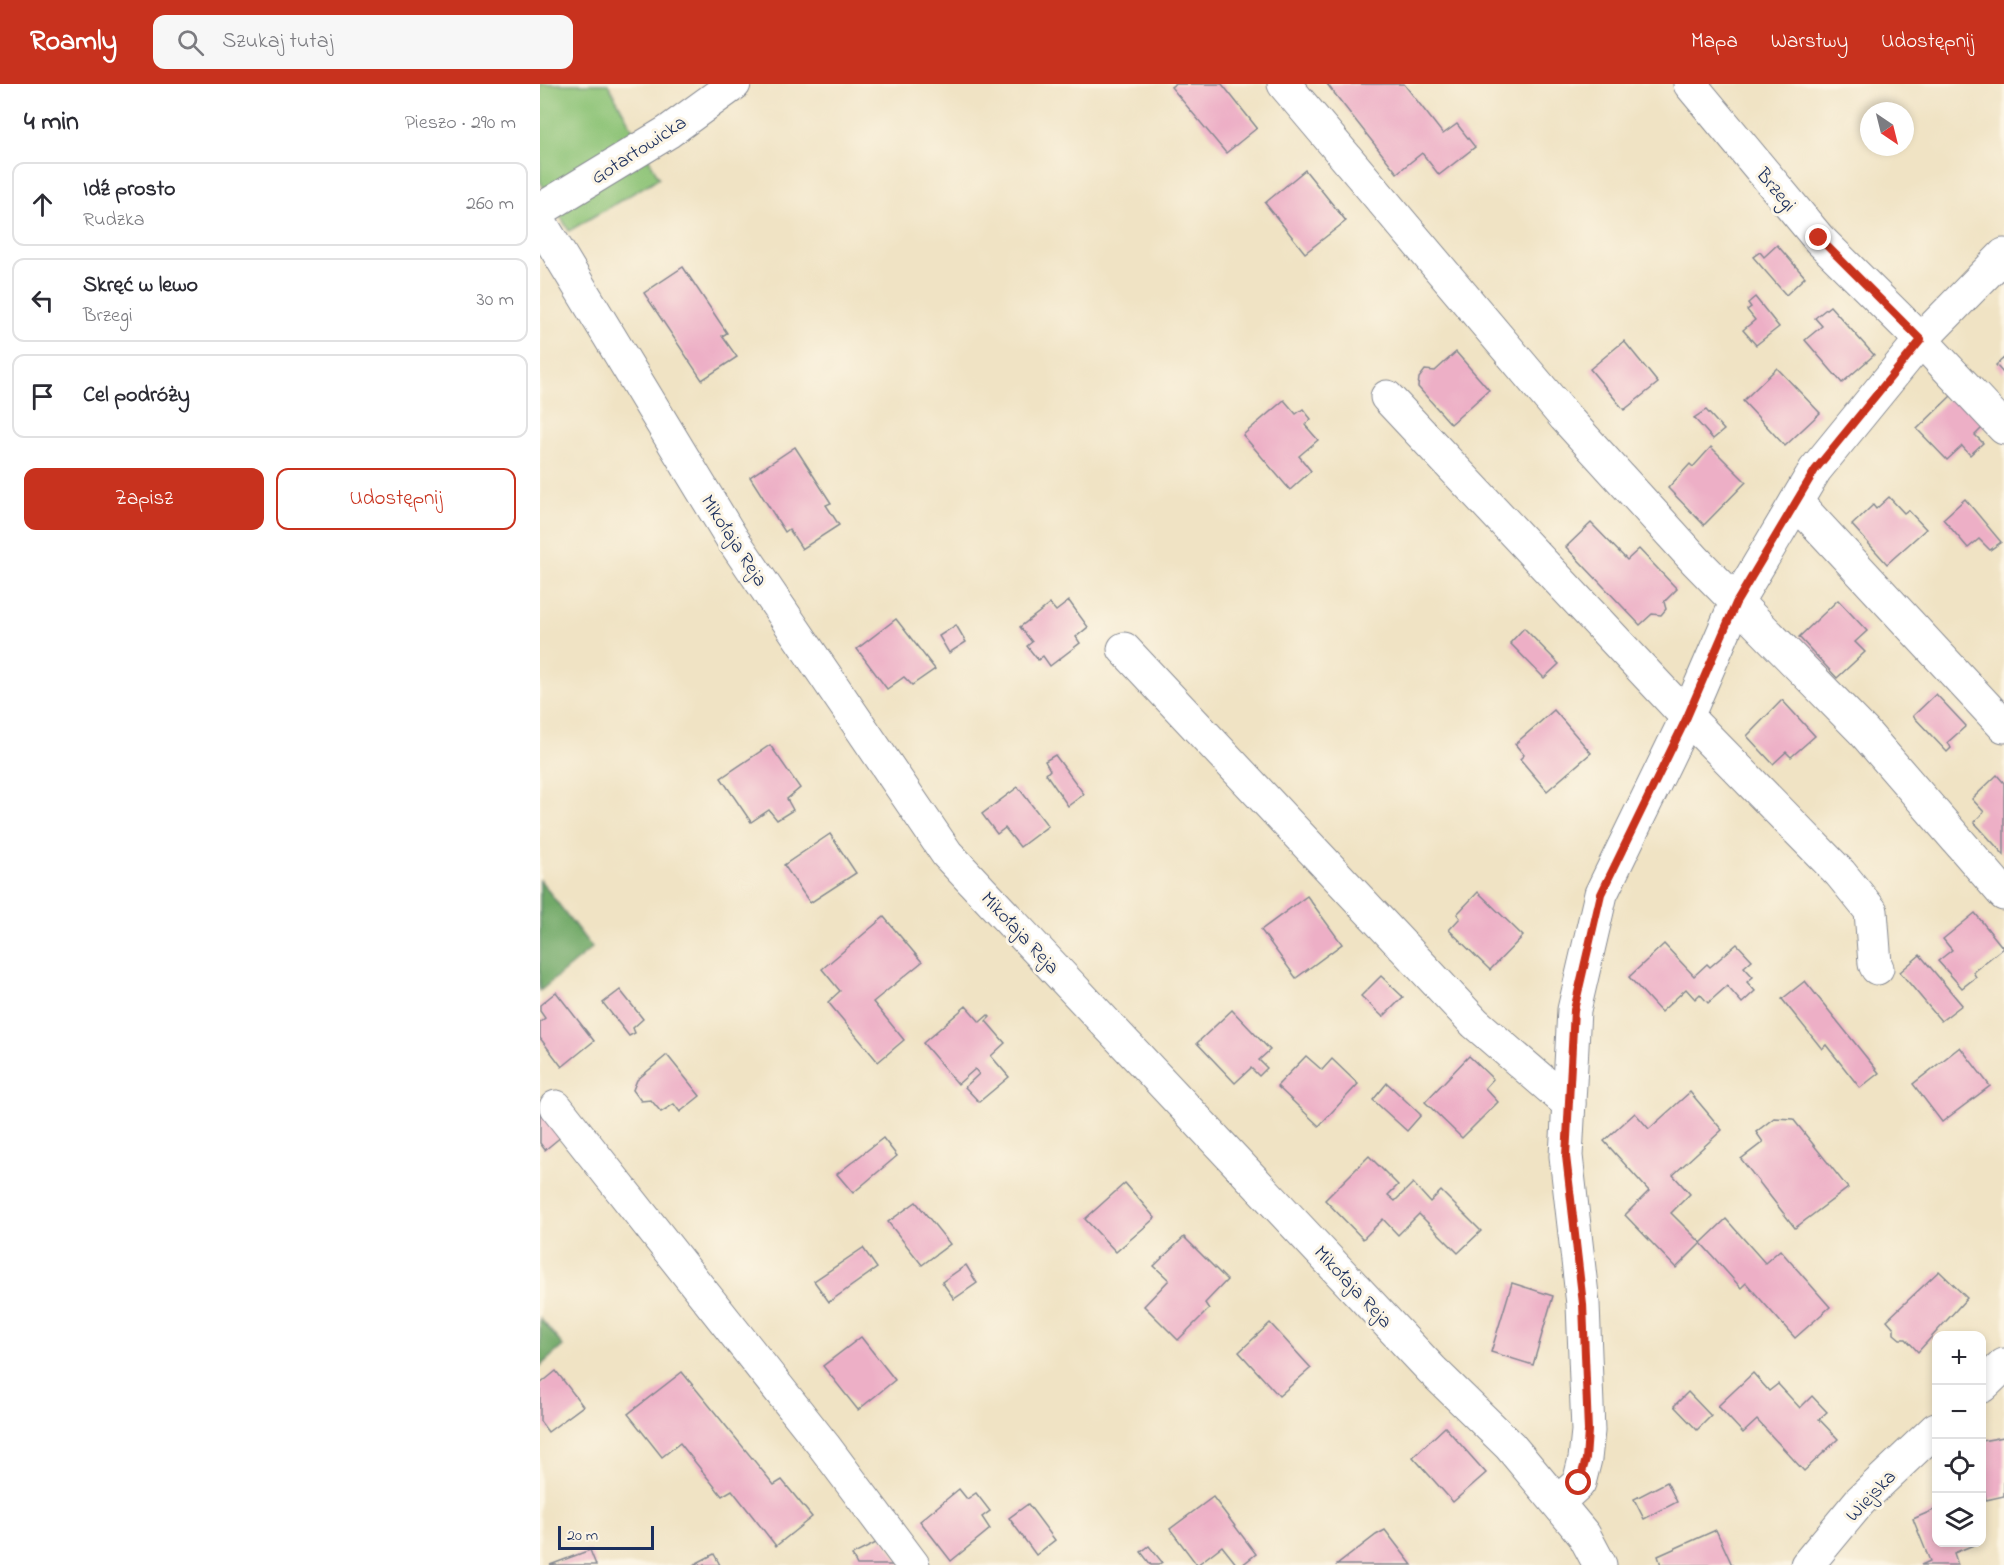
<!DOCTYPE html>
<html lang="pl">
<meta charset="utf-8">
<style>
:root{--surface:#fff;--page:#f7f7f7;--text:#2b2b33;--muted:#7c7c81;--line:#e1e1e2;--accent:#c8321e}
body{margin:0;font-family:"Indie Flower",sans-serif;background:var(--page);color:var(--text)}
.controls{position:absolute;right:18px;bottom:18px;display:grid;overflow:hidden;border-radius:12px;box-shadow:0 3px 9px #0003}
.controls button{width:54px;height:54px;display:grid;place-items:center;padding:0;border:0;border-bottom:2px solid var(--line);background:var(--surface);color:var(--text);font:30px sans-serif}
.compass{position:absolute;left:1320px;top:18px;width:54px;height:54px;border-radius:50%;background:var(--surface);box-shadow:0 3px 9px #0003;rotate:145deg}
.scale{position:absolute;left:18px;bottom:15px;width:96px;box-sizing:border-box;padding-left:6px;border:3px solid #1b2f5e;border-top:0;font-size:16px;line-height:21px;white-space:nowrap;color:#1b2f5e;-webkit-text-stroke:4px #fcf5e5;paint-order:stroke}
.stop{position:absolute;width:18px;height:18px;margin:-14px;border:4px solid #c8321e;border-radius:50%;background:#fff}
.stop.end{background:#c8321e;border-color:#fff;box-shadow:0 2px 6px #0008}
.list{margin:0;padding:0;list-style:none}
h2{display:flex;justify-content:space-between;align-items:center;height:78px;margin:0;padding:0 24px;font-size:26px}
h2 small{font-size:20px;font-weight:400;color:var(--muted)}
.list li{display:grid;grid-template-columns:39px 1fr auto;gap:18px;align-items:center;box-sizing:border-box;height:84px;margin:0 12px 12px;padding:0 12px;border:2px solid var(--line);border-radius:12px}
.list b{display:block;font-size:22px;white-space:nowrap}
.list p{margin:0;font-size:20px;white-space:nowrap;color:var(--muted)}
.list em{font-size:20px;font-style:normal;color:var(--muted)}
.actions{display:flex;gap:12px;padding:18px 24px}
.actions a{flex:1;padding:14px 0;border:2px solid var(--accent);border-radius:12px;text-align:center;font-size:21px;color:var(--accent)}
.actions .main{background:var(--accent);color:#fff}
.icon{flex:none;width:33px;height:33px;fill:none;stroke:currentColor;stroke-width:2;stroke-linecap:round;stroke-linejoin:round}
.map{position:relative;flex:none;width:1464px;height:1481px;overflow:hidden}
header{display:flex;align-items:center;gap:36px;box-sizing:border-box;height:84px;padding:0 30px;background:var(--accent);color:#fff}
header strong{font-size:28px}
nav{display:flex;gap:33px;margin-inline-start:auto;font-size:21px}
.search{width:420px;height:54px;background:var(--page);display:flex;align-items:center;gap:15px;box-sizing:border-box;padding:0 21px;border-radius:12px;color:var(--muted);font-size:22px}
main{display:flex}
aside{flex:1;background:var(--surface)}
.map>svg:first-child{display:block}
.green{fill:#8cc376;stroke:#54796a;stroke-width:1.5}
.forest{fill:#71a967;stroke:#466c62;stroke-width:1.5}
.building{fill:#edafc6}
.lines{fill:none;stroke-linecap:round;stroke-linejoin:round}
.minor-casing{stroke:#868991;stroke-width:35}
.minor{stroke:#fff;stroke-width:33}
.route{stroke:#c8321e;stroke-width:8}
.labels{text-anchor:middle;stroke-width:6;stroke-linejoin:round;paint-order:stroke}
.street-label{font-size:20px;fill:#1b2f5e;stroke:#fcf5e5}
</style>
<header>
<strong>Roamly</strong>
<div class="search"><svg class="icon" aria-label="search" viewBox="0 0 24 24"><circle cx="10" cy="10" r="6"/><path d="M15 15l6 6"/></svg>Szukaj tutaj</div>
<nav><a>Mapa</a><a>Warstwy</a><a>Udostępnij</a></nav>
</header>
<main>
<aside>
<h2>4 min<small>Pieszo · 290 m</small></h2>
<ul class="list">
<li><svg class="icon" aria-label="ahead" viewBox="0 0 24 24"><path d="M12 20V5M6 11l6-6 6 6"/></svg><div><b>Idź prosto</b><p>Rudzka</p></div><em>260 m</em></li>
<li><svg class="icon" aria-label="left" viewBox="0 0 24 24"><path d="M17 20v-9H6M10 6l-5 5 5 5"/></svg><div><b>Skręć w lewo</b><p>Brzegi</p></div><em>30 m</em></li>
<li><svg class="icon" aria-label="arrive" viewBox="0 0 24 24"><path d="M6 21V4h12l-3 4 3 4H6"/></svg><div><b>Cel podróży</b></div></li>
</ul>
<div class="actions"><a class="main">Zapisz</a><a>Udostępnij</a></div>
</aside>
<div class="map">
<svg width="1464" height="1481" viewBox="0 0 1464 1481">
<rect width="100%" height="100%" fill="#fcf5e5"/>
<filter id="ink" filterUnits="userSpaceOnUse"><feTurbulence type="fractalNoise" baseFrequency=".0167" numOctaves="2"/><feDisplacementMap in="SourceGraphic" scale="12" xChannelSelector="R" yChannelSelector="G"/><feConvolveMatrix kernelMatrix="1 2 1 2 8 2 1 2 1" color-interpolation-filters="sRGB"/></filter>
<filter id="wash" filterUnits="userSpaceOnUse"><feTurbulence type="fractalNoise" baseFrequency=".008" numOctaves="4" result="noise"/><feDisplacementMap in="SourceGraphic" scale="24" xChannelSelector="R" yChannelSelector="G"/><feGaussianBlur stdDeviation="1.35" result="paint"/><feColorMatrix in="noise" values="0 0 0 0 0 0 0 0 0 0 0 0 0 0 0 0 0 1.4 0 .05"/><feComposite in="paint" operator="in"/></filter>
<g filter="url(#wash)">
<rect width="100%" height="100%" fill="#f0e3c4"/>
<!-- green -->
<polygon class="green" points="0,0 68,0 119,94 29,147 0,97"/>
<!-- forest -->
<g class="forest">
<polygon points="0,796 52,864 0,907"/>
<polygon points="0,1234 23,1262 0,1282"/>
</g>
<g id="blocks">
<!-- building -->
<g class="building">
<polygon points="635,0 682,0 717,44 686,69 631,3"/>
<polygon points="787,0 864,0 903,50 917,40 935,63 899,91 882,69 857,89"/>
<polygon points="765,86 806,137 765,169 725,119"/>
<polygon points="1237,161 1265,193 1246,211 1213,173 1220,168 1224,173"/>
<polygon points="143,183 187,249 182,252 197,273 162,296 104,209"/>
<polygon points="1215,213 1239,243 1216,261 1203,246 1215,236 1207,226 1211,223 1208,219"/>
<polygon points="1290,222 1334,271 1302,299 1265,256 1282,242 1275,234"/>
<polygon points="1084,257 1118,299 1084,326 1050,285"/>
<polygon points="916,268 949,306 911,340 878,303 879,294 885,286 895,287"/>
<polygon points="1464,274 1464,290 1456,281"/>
<polygon points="1237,284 1280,329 1245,362 1203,317"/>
<polygon points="1413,310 1445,341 1435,351 1443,359 1430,371 1422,362 1407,376 1377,345"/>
<polygon points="744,316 756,330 763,325 771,335 765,341 778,356 759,372 771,387 750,406 703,351"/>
<polygon points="1166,326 1184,346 1173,355 1154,334"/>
<polygon points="255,363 291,419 286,421 299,441 262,465 249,445 245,448 210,393"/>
<polygon points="1171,363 1206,398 1164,441 1128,404 1150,380 1153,383"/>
<polygon points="1349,413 1364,429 1368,426 1386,445 1347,480 1312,441 1333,421 1336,425"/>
<polygon points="1425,415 1461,458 1450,466 1439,455 1428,464 1403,435"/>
<polygon points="1051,439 1087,476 1099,465 1137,505 1124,518 1126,525 1121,531 1112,530 1100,541 1026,463"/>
<polygon points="1298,516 1327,547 1315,558 1325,568 1297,594 1259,553"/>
<polygon points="529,517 548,543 536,553 540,559 510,582 503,572 498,576 487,562 492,558 480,543 510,520 516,527"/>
<polygon points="356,535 395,585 372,601 364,593 347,605 317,565"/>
<polygon points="416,541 426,558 409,569 399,552"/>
<polygon points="984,544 1019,580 1004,594 970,559"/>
<polygon points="1396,610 1426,642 1408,658 1411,664 1407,668 1373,632"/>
<polygon points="1242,616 1275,652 1251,673 1246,668 1233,680 1207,652"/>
<polygon points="1014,626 1051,669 1007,707 980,675 984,671 975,660"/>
<polygon points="230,661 260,704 247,715 253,726 237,736 229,726 211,738 181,694"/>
<polygon points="515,671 544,710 528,722 506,690 510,686 505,677"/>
<polygon points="1457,691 1464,699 1464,771 1434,738 1444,728 1432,715"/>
<polygon points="478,703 508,742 480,763 465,744 457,750 442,730"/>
<polygon points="290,750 316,789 270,819 244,781"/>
<polygon points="938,808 983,852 950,886 909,846 920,834 917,830"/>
<polygon points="767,812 802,860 756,894 721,846"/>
<polygon points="1435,829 1463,864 1433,888 1436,893 1422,904 1398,877 1412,866 1403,855"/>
<polygon points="344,833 382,878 333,918 364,956 338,978 288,918 300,907 282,885"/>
<polygon points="1124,860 1154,892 1167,880 1170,883 1197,860 1212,876 1204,883 1213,893 1207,898 1215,907 1202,919 1187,902 1168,919 1160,910 1155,915 1146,905 1121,928 1089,893"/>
<polygon points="1380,871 1422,921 1401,937 1360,888"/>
<polygon points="841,892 863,913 843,933 821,912"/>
<polygon points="1265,897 1339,989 1320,1004 1286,961 1282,965 1242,915"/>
<polygon points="80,906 103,935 93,944 95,949 89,952 63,919"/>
<polygon points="16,908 54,957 22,983 0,954 0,938 5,934 0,927 0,921"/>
<polygon points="426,922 440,938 448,931 450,933 446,937 465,959 451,972 469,993 439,1018 425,1003 439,990 435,985 418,1000 383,959"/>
<polygon points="692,926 730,966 719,976 727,984 719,992 711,984 695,999 657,959"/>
<polygon points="1420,963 1450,1002 1402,1038 1373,1000"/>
<polygon points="127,971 160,1012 140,1028 134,1020 121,1028 111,1016 101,1017 93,1006 97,996"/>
<polygon points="766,972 782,986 792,975 818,1000 779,1042 737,1002"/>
<polygon points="929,972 953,995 945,1004 958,1018 922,1054 885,1018"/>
<polygon points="847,999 881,1031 867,1047 833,1016"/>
<polygon points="1150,1008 1182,1046 1133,1091 1150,1110 1131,1129 1161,1159 1136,1184 1085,1131 1109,1107 1064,1057 1095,1029 1109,1045"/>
<polygon points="0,1025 22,1052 5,1066 0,1059"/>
<polygon points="1234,1034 1253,1035 1308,1104 1255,1144 1201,1075 1223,1058 1216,1048"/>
<polygon points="343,1054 357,1072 313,1109 297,1090"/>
<polygon points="829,1072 858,1101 848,1111 855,1117 873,1099 890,1118 901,1107 941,1147 918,1169 879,1130 858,1151 843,1135 823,1155 785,1116"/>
<polygon points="585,1099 615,1134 576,1168 545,1135"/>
<polygon points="376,1118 410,1160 382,1181 348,1138"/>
<polygon points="1186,1135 1225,1179 1240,1166 1290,1223 1255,1254 1206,1199 1201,1204 1161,1159"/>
<polygon points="644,1153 687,1196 665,1219 669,1225 638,1256 604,1222 629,1196 614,1182"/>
<polygon points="323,1164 337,1184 289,1218 274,1197"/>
<polygon points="426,1181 437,1199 414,1215 402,1198"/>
<polygon points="1399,1187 1427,1214 1378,1268 1366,1255 1360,1255 1354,1250 1354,1244 1347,1236"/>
<polygon points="972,1199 1013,1212 993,1281 951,1268"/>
<polygon points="730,1239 771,1284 739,1312 699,1268"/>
<polygon points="321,1253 355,1296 318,1326 283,1282"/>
<polygon points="16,1287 43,1322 8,1348 0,1337 0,1300"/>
<polygon points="142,1288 234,1401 242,1396 272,1433 236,1462 192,1406 182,1412 140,1359 122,1373 88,1330"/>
<polygon points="1213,1289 1229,1307 1238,1300 1260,1324 1272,1312 1287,1328 1279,1335 1298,1355 1264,1387 1217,1336 1203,1349 1178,1322"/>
<polygon points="1148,1308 1171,1332 1157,1346 1134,1322"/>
<polygon points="905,1343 946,1389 913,1418 873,1373"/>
<polygon points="1464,1353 1464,1412 1446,1416 1442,1390 1442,1357"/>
<polygon points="1127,1398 1137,1418 1104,1435 1094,1415"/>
<polygon points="419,1405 427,1415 436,1409 450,1427 442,1433 450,1445 411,1477 380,1437"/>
<polygon points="673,1413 716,1470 702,1481 697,1481 682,1462 657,1481 630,1445"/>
<polygon points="488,1420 515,1456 496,1471 469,1434"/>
<polygon points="1396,1425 1396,1458 1441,1458 1414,1469 1418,1481 1381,1481 1390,1477 1373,1435"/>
<polygon points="845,1446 872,1481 797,1481 836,1451"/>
<polygon points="1176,1446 1192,1481 1121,1481 1118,1472"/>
<polygon points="344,1455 361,1481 317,1481 312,1471"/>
<polygon points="609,1462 622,1478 618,1481 611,1481 601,1468"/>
<polygon points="50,1466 56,1481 10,1481"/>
<polygon points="174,1470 180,1481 153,1481"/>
</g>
</g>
</g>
<g filter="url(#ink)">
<use href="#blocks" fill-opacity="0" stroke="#868991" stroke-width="1.5"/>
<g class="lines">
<defs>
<g id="minor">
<polyline points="744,0 1025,333 1156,477 1324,648 1464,810"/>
<polyline points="1150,0 1279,155 1381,256 1464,344"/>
<polyline points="0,126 128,48 194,0"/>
<polyline points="0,138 191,453 407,770 892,1286 970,1362 1044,1451 1060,1481"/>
<polyline points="847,313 1147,633 1300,789 1331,827 1335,880 1337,884"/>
<polyline points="1256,418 1464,642"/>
<polyline points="584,565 935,939 1029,1020"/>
<polyline points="16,1023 284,1362 373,1481"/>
<polyline points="1442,1302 1464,1281"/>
<polyline points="1018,1418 1039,1399 1045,1375 1048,1347 1043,1220 1026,1072 1034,926 1061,810 1147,633 1196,519 1275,386 1381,256 1464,171"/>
<polyline points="1267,1481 1320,1417 1396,1345"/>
</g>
</defs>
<!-- minor casing -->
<use href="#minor" class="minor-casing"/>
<!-- minor -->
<use href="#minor" class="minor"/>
</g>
</g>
<g class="lines" filter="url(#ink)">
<!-- route -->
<polyline class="route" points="1039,1399 1046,1375 1048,1347 1043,1220 1026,1072 1034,926 1061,810 1147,633 1196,519 1275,386 1381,256 1279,154"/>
</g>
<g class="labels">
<!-- street labels -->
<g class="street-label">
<text transform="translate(98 65) rotate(-33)" y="7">Gotartowicka</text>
<text transform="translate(1237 105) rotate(50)" y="7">Brzegi</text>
<text transform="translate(195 456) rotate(57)" y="7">Mikołaja Reja</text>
<text transform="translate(481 848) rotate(47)" y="7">Mikołaja Reja</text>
<text transform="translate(814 1202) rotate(47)" y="7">Mikołaja Reja</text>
<text transform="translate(1330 1411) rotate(-46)" y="7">Wiejska</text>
</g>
</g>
</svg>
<div class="controls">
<button>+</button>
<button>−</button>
<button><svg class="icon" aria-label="locate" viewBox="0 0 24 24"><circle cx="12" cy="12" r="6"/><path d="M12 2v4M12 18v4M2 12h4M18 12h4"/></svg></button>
<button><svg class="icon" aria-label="layers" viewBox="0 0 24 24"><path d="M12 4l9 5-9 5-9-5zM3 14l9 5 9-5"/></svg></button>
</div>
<svg class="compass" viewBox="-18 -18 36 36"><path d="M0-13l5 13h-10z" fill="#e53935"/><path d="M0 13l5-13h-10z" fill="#7c7c81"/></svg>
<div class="scale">20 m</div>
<div class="stop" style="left:1039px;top:1399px"></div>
<div class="stop end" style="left:1279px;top:154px"></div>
</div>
</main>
